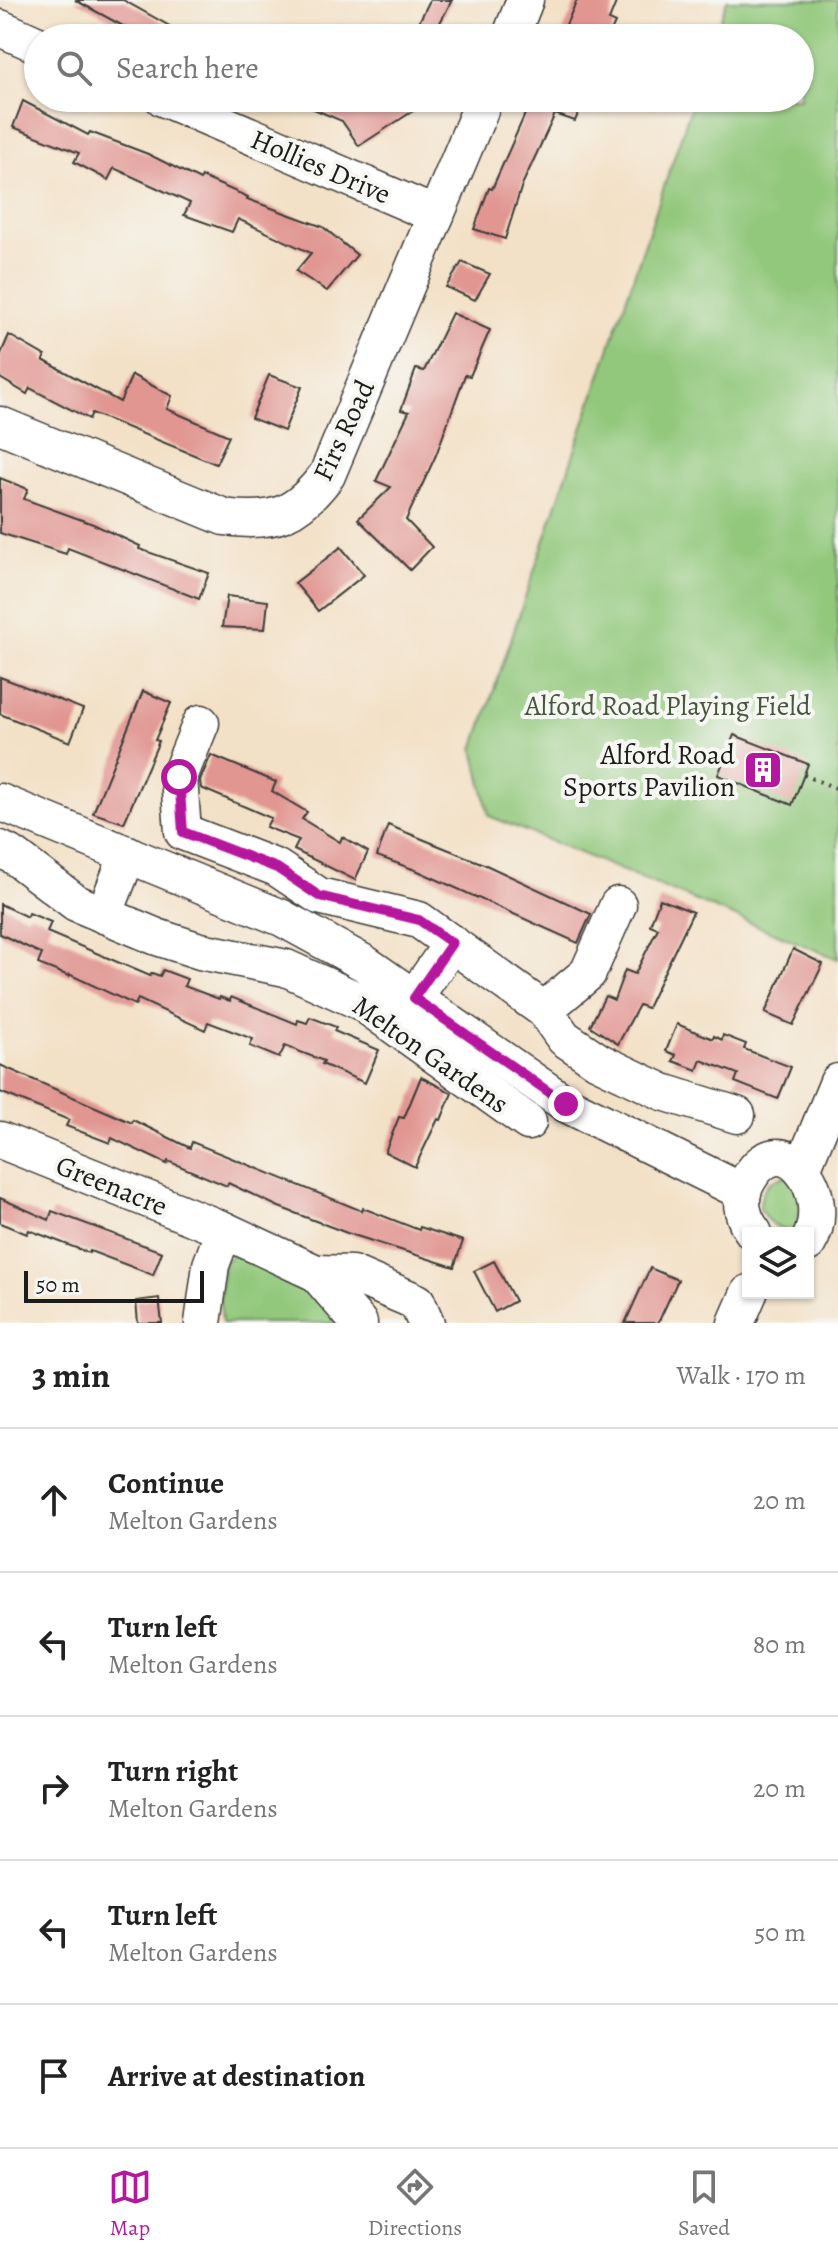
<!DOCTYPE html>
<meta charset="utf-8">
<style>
:root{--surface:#fff;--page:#f6f6f6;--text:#222;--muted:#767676;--line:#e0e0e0;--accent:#b5179e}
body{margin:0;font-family:Alegreya,serif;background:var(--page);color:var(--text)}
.controls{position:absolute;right:24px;bottom:24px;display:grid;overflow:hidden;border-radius:0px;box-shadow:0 2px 6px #0004}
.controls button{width:72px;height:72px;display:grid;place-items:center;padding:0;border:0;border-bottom:2px solid var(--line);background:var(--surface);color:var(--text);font:40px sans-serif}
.scale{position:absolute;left:24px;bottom:20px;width:180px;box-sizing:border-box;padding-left:8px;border:4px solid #1c1c1c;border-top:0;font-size:22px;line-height:28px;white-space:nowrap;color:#1c1c1c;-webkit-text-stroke:6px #f6f6f2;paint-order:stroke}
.stop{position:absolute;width:24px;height:24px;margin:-18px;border:6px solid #b5179e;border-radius:50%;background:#fff}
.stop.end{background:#b5179e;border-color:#fff;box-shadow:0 2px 8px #0008}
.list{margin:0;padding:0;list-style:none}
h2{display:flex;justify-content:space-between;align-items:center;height:104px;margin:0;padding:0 32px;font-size:34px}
h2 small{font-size:26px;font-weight:400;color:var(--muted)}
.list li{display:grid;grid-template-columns:52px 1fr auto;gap:24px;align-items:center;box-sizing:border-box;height:144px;padding:0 32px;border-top:2px solid var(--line)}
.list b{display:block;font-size:30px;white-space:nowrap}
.list p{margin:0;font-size:26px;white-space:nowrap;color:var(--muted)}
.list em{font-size:26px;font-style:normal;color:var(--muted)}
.icon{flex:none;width:44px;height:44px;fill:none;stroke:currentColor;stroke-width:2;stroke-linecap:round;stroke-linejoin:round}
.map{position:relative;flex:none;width:838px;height:1323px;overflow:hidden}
.search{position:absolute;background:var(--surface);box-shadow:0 2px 6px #0004;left:24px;right:24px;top:24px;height:88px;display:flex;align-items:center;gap:20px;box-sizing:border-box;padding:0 28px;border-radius:44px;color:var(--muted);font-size:30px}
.sheet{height:824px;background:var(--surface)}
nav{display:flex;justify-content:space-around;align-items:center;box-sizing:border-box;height:112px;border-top:2px solid var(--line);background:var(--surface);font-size:22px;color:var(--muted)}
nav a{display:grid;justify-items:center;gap:4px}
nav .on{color:var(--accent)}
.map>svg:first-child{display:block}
.green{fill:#92c87b;stroke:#57724c;stroke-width:2}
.building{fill:#e19692}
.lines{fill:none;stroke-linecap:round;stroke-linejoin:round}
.minor-casing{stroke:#3c3a36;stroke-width:39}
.path{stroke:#3c3a36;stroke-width:4;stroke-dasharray:2 6;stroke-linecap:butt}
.minor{stroke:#fff;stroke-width:36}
.route{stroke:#b5179e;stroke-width:10}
.labels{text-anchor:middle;stroke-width:8;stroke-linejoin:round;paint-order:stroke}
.street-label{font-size:28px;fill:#1c1c1c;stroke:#f6f6f2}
.park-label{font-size:28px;fill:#45583d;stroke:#f6f6f2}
.poi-label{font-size:28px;fill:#1c1c1c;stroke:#f6f6f2;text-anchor:end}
</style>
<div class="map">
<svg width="838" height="1323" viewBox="0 0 838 1323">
<rect width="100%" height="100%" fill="#f6f6f2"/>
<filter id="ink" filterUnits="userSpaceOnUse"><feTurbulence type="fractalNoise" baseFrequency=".0125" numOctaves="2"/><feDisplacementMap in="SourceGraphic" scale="16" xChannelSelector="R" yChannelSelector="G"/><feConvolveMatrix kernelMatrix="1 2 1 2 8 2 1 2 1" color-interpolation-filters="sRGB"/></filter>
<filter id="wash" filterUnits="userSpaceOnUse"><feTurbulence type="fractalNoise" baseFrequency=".006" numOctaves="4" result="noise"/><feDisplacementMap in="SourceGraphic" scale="32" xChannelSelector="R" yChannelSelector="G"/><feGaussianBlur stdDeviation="1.8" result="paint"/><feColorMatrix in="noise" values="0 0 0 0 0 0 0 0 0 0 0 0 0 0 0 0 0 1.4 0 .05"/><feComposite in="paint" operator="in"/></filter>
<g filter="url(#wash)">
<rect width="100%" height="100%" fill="#f3e1c7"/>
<!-- green -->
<g class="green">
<polygon points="727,0 838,0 838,959 489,816 474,749 694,98 800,98 800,38 714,38"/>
<path d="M786,1176L804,1181L797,1228C779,1231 767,1225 760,1208C760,1190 768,1179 786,1176Z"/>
<polygon points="241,1249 303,1279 343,1323 222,1323 220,1300 224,1262"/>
</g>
<g id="blocks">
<!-- building -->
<g class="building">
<polygon points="75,0 123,0 191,38 145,38"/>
<polygon points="430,0 452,0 432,38 411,38"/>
<polygon points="577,0 617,0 609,20 615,23 608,38 560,38"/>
<polygon points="288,98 433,98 359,146 342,121"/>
<polygon points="518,98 585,98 575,121 555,114 522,185 505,239 474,229 489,188 492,189 529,105 517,101"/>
<polygon points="23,101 88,135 90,132 148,154 200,180 202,177 248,197 247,199 323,227 357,255 327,291 296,271 311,253 238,219 232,232 184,215 190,203 114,168 108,180 74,162 79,153 13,127"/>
<polygon points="462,262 490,274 475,300 446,287"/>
<polygon points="452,313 490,330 470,376 465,375 436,455 406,520 432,547 410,570 358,519 391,487 376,481 409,412 401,410 416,369 424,371"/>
<polygon points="9,335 45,356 43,360 120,402 132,375 172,396 167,409 229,436 216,464 92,413 89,419 30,388 27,394 0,378 0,356"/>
<polygon points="269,375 302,387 284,431 251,418"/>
<polygon points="0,478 28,489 24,499 93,524 140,546 139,549 209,573 199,599 68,548 66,554 0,533"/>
<polygon points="341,547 364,575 318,611 295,583"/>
<polygon points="227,596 268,601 265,629 222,627"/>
<polygon points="0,677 83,709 70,742 0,714"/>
<polygon points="143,691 171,703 155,740 159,741 124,823 93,813"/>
<polygon points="734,735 808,764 792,805 718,775"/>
<polygon points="211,755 276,782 272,791 307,812 302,819 340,842 342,837 368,852 355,880 294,850 299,840 266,827 271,818 201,788 200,780"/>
<polygon points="388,825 486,865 591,914 578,943 418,871 377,856"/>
<polygon points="660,899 693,912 647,1008 639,1005 618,1044 590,1026 605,996 614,1000 625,970 635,974 658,928 650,925"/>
<polygon points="0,904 27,917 29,913 51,922 47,932 150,976 152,973 160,976 163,970 187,979 184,986 219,999 220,997 230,1001 231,997 297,1024 298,1020 307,1023 310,1017 336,1027 334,1031 379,1050 365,1083 322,1064 324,1061 285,1046 279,1058 250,1046 253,1039 208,1022 205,1030 138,999 135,1005 69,974 69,976 38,964 42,954 0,934"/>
<polygon points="793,949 823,964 793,1025 765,1013"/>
<polygon points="677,1024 713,1039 714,1036 722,1040 723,1035 746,1044 744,1049 791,1067 778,1099 735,1082 738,1074 701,1060 697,1070 673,1061 676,1055 666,1051"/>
<polygon points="0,1065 132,1123 133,1120 190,1148 192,1142 362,1211 363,1208 419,1230 420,1227 463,1241 454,1267 347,1233 279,1207 228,1183 227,1186 168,1161 167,1164 112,1138 110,1143 66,1126 69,1120 0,1092"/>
<polygon points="421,1077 452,1093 441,1120 438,1119 415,1167 385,1152 399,1117 404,1118"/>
<polygon points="0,1198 49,1220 52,1211 162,1252 153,1275 90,1251 89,1253 29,1230 27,1234 0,1223"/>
<polygon points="494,1261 515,1301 495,1312 474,1271"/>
<polygon points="650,1268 678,1280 658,1323 625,1323"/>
<polygon points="159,1298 162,1323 138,1323 136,1301"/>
</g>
</g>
</g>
<g filter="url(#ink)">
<use href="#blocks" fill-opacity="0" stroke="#3c3a36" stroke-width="2"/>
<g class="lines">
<defs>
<g id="minor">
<polyline points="0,28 38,45"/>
<polyline points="510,38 525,0"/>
<polyline points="163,98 436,215"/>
<path d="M0,425L224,517C274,524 297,515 327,475L485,98"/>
<polyline points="201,723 179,777 183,832 277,868 319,896 419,920 544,1010 564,1038 598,1061 663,1092 737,1115"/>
<polyline points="0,802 282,918 364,963 566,1104 743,1192"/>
<polyline points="0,849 14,856 76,903 157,937 200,951 286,968 361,1002 528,1122"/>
<polyline points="104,915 128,854"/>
<polyline points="414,998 452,943"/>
<polyline points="544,1010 588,973 618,905"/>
<polyline points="0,1140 224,1230 316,1273 359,1323"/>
<polyline points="806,1160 838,1082"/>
<path d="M754,1233C744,1220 738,1203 745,1186C779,1114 838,1193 808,1243"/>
<polyline points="316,1273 352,1274 417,1302 426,1323"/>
<polyline points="203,1323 211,1265 224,1230"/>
<polyline points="736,1323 749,1293"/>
</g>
</defs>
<!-- minor casing -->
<use href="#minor" class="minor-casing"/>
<!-- path -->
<polyline class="path" points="804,775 838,789"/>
<!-- minor -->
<use href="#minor" class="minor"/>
</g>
</g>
<g class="lines" filter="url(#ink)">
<!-- route -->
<polyline class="route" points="179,777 183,832 277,868 319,896 419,920 452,943 414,998 566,1104"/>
</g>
<!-- icons -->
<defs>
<symbol id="building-square" viewBox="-11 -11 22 22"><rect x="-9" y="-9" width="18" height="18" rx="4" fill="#b5179e" stroke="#f6f6f2"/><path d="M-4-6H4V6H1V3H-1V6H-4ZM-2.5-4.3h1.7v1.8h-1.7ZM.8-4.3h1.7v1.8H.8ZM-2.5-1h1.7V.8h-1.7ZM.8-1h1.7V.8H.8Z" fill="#fff"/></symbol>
</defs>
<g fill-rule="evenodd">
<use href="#building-square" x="741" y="748" width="44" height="44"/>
</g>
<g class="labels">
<!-- street labels -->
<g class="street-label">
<text transform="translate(321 166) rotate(23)" y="10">Hollies Drive</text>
<text transform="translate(343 430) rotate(-65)" y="10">Firs Road</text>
<text transform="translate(431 1054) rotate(35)" y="10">Melton Gardens</text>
<text transform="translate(112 1185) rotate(22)" y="10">Greenacre</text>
</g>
<!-- park labels -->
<g class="park-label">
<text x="668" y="715">Alford Road Playing Field</text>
</g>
<!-- poi labels -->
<g class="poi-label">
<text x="735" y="764">Alford Road<tspan x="735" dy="32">Sports Pavilion</tspan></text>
</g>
</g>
</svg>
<div class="controls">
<button><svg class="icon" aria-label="layers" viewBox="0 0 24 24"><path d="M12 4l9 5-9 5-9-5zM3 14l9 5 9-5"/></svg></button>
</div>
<div class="scale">50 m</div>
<div class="stop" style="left:179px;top:777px"></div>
<div class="stop end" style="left:566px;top:1104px"></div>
<div class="search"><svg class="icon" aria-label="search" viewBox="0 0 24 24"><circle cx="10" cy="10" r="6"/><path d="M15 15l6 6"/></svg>Search here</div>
</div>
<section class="sheet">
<h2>3 min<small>Walk · 170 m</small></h2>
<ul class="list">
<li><svg class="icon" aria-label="ahead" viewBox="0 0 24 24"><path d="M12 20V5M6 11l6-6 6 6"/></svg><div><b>Continue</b><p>Melton Gardens</p></div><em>20 m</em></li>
<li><svg class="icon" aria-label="left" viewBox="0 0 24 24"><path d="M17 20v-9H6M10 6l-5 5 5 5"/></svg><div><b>Turn left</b><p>Melton Gardens</p></div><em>80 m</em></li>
<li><svg class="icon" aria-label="right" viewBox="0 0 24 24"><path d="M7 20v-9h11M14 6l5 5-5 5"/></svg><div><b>Turn right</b><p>Melton Gardens</p></div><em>20 m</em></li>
<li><svg class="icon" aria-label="left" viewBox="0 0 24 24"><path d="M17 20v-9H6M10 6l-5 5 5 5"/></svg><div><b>Turn left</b><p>Melton Gardens</p></div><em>50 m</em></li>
<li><svg class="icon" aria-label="arrive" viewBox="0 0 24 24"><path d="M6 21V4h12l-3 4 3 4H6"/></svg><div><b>Arrive at destination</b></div></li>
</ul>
</section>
<nav>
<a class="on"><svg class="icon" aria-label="map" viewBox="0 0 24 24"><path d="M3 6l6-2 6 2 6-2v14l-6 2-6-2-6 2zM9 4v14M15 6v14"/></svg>Map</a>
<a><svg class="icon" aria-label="directions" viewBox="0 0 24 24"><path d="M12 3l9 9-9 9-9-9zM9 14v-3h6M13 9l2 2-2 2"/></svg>Directions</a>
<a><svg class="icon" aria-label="saved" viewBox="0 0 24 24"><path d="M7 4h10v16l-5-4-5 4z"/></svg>Saved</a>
</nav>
